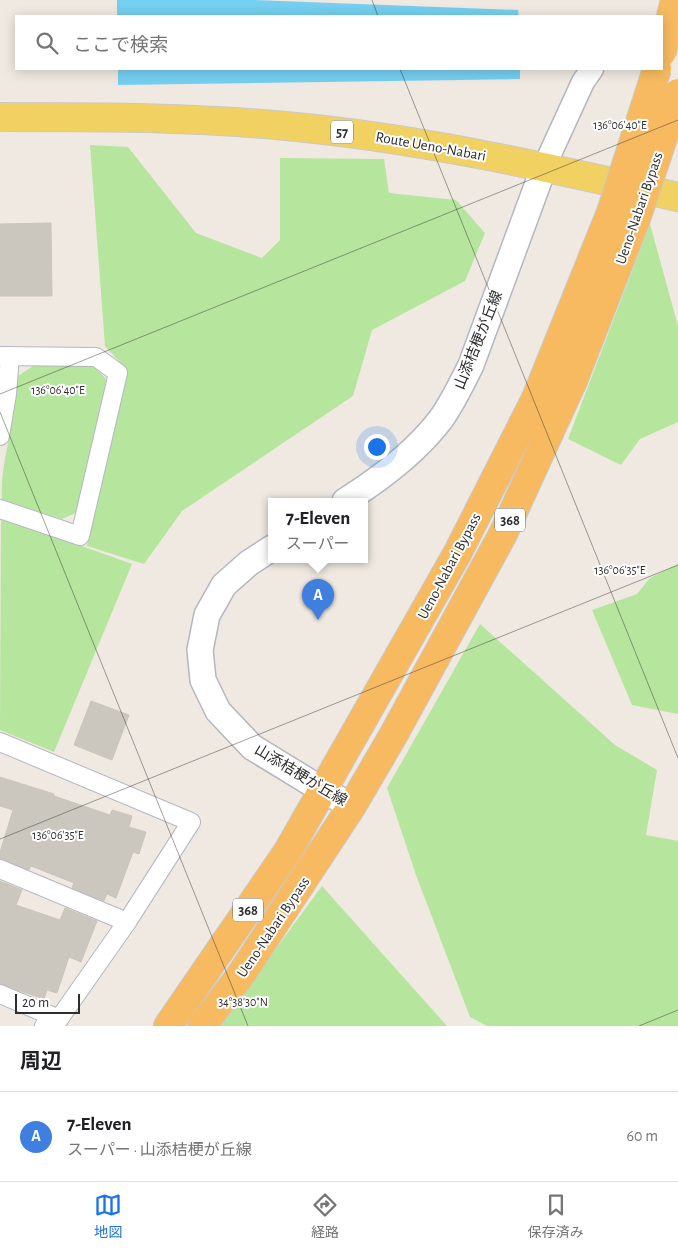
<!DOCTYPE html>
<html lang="ja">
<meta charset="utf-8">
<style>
:root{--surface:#fff;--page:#f6f6f6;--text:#202124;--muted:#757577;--line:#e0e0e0;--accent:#1a73e8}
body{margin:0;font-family:"Alegreya Sans","Noto Sans JP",sans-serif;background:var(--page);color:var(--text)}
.scale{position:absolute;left:15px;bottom:12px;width:65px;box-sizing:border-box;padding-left:5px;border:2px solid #2e2e2e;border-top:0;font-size:14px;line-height:18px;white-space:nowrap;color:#2e2e2e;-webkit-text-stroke:4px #fff;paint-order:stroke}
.you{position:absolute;left:376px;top:446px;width:18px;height:18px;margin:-12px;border:4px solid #fff;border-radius:50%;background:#1a73e8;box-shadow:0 0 0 8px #1a73e833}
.badge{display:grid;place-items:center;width:32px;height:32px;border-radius:50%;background:var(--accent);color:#fff;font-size:16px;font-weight:700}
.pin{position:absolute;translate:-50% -41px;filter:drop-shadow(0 1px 2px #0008)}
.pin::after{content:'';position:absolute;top:26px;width:18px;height:15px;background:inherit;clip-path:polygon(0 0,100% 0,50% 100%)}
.popup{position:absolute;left:268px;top:498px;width:100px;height:65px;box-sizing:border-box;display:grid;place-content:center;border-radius:0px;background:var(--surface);filter:drop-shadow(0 1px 4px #0005);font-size:16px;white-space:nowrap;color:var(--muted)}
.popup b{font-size:19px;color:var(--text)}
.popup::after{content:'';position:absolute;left:50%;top:100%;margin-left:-10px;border:10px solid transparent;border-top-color:var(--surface)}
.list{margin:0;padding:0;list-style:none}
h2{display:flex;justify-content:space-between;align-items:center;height:65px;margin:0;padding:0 20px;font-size:21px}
h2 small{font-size:16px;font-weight:400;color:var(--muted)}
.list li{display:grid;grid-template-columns:32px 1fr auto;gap:15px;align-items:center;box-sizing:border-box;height:90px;padding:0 20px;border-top:1px solid var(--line)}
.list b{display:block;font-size:19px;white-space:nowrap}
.list p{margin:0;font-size:16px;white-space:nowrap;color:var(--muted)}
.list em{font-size:16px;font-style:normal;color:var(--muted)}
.icon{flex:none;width:28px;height:28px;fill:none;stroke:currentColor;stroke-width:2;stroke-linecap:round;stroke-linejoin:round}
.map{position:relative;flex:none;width:678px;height:1026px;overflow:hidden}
.search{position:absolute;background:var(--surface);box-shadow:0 2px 12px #0003;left:15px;right:15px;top:15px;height:55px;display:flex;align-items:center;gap:12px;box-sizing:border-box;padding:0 18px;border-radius:0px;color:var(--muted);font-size:19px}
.sheet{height:155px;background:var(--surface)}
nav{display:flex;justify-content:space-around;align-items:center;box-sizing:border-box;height:70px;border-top:1px solid var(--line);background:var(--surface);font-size:14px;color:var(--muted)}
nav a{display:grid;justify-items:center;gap:2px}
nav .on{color:var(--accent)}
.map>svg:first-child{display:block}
.green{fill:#b6e59e}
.water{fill:#75cff0}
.building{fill:#cbc7bf;stroke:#cbc5ba}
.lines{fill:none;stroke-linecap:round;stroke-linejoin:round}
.minor-casing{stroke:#b4b7c1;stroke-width:20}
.tertiary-casing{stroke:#b4b7c1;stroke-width:25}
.secondary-casing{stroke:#b4b7c1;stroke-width:28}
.primary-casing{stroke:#c9c9c9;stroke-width:30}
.trunk-casing{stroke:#c9c9c9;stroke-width:30}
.minor{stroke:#fff;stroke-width:18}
.tertiary{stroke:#fff;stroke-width:22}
.secondary{stroke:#fff;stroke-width:25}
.primary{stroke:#f2d163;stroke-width:28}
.trunk{stroke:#f8ba60;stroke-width:28}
.trunk-bridge-casing{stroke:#c9c9c9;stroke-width:30;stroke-linecap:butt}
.trunk-bridge{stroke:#f8ba60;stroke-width:28}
.ticks{fill:none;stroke:#2e2e2e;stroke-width:1;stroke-opacity:0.45}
.labels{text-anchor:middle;stroke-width:4;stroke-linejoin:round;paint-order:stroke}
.shield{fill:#fff;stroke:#6d6d6d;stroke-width:1}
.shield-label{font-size:14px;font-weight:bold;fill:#2e2e2e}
.street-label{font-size:15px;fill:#2e2e2e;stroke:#fff}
.ticks-label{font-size:12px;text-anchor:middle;fill:#2e2e2e;stroke:#fff;stroke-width:4;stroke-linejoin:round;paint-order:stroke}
</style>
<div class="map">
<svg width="678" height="1026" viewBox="0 0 678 1026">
<rect width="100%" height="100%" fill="#efe9e1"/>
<!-- green -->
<g class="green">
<polygon points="90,145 128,147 196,233 262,258 280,240 280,158 384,159 389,193 456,200 485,233 465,281 372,330 353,396 182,511 144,564 87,546 128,371 105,346"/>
<polygon points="650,224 678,326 678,422 640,439 621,465 568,439"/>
<path d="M33,366H94L106,379L99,423L78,512L62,519L2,500C0,477 7,450 11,427C15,410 16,393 18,376Z"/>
<polygon points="1,517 132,564 54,752 0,730"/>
<polygon points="678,564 678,714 632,705 592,610 637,594 650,578"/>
<polygon points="480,624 615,745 657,770 646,835 678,841 678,1026 487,1026 470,1017 416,875 387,788"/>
<polygon points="322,886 447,1026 219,1026"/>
</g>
<!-- water -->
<g class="water">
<polygon points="117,0 254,0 518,10 519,16 117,16"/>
<polygon points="118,69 520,69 520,79 118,85"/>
</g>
<!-- building -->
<g class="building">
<polygon points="51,223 52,296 0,296 0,224"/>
<polygon points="91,701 129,715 112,760 74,745"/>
<polygon points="0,777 54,794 54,796 110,815 112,810 132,816 129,827 146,832 139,854 133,852 116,898 107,894 104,901 72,888 74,883 31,866 29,870 0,859 0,852 13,810 0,806"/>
<polygon points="0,881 22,890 16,905 60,920 65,908 97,921 81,962 69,957 57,993 47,990 44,999 0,984"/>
</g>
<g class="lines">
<defs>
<g id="minor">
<polyline points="0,356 96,357 118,373 80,536 0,509"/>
<polyline points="0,436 7,394 10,356"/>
<polyline points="0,742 191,822 127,922 59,1019 44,1026"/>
<polyline points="0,869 127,922"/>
<polyline points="0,994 59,1019"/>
</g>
<polyline id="tertiary" points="544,167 583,82 592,69"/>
<g id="secondary">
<path d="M345,501C380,479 416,452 441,419C453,402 462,383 471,365L544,167"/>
<polyline points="272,548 249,563 224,585 207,615 200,650 203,680 218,711 252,747 324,791 352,806"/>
</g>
<path id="primary" d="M0,117C102,117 205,117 306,128C432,141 555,169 678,197"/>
<g id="trunk">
<polyline points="168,1026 288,851 457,554 536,398 611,212"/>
<polyline points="202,1026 240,976 352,806 394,734 503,534 573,381 636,219"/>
</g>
</defs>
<!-- minor casing -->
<use href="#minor" class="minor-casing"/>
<!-- tertiary casing -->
<use href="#tertiary" class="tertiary-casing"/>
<!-- secondary casing -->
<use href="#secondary" class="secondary-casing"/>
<!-- primary casing -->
<use href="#primary" class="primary-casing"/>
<!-- trunk casing -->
<use href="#trunk" class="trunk-casing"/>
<!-- minor -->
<use href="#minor" class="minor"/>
<!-- tertiary -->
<use href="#tertiary" class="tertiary"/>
<!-- secondary -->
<use href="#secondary" class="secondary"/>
<!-- primary -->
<use href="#primary" class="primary"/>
<!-- trunk -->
<use href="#trunk" class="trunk"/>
<defs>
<g id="trunk-bridge">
<polyline points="662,52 675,0"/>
<polyline points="611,212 657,69"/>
<polyline points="636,219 678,93"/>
</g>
</defs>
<!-- trunk-bridge casing -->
<use href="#trunk-bridge" class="trunk-bridge-casing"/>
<!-- trunk-bridge -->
<use href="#trunk-bridge" class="trunk-bridge"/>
</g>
<!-- ticks -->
<path class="ticks" d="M372,0L378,16M400,69L678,758M0,394L678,120M0,412L248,1026M0,839L678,565M639,1026L678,1010"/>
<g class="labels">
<!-- shield labels -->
<g class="shield">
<rect x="331" y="120.5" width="22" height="23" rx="4"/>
<rect x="495" y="508.5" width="30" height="23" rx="4"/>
<rect x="233" y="898.5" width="30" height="23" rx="4"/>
</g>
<g class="shield-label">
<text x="342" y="137">57</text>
<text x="510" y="525">368</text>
<text x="248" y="915">368</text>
</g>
<!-- street labels -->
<g class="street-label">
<text transform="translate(431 146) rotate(10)" y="5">Route Ueno-Nabari</text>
<text transform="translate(639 208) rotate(-71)" y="5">Ueno-Nabari Bypass</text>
<text transform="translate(478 340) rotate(-68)" y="5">山添桔梗が丘線</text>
<text transform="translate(449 566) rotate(-62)" y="5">Ueno-Nabari Bypass</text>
<text transform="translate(301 775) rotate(31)" y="5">山添桔梗が丘線</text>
<text transform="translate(273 927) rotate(-56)" y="5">Ueno-Nabari Bypass</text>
</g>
</g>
<g class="ticks-label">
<text x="620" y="129">136°06'40"E</text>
<text x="58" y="394">136°06'40"E</text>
<text x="620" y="574">136°06'35"E</text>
<text x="58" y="839">136°06'35"E</text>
<text x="243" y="1006">34°38'30"N</text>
</g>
</svg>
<div class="scale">20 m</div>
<div class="you"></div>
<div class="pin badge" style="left:318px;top:620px;background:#3f7fe0">A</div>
<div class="popup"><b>7-Eleven</b>スーパー</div>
<div class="search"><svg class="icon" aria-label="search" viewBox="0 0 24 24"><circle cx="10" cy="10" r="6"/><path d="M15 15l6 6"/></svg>ここで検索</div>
</div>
<section class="sheet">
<h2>周辺<small></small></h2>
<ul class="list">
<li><span class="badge" style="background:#3f7fe0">A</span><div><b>7-Eleven</b><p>スーパー · 山添桔梗が丘線</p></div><em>60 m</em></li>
</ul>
</section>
<nav>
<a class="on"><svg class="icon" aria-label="map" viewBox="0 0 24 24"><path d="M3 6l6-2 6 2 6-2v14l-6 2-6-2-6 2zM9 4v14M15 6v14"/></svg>地図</a>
<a><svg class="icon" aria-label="directions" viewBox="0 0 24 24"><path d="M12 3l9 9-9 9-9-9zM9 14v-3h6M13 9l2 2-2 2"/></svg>経路</a>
<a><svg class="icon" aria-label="saved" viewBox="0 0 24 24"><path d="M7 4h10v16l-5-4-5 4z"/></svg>保存済み</a>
</nav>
